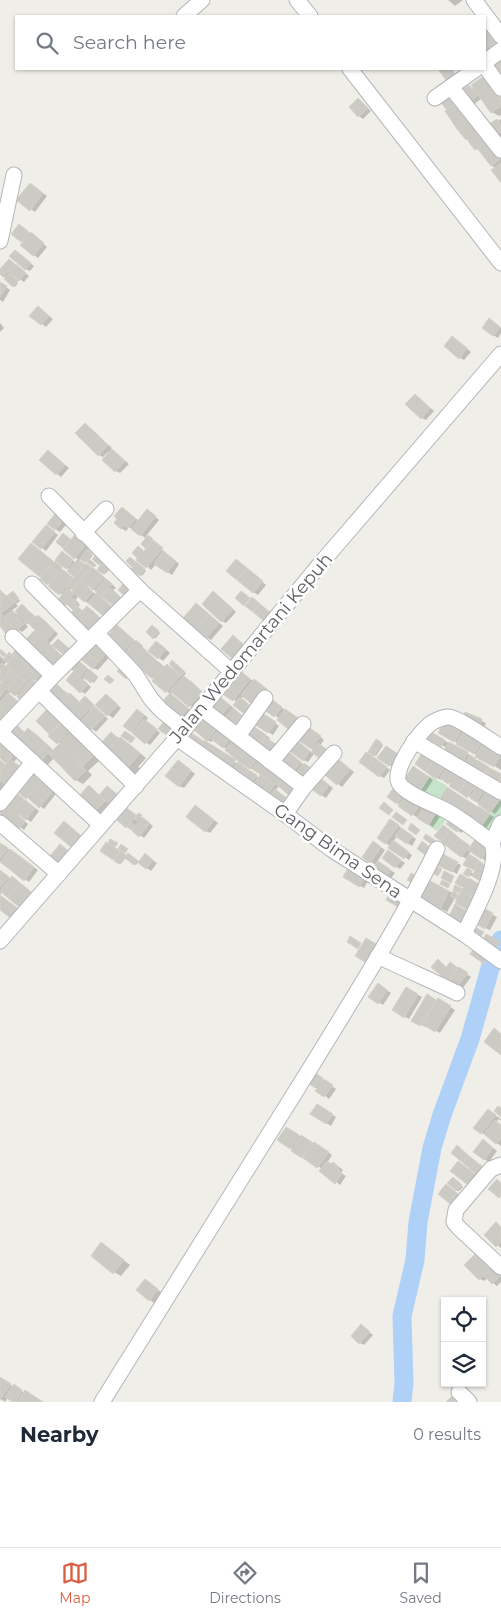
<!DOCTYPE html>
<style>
:root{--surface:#fff;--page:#f2f2f3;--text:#1f2937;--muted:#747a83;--line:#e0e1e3;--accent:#d95f44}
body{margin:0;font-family:Montserrat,sans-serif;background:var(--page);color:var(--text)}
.controls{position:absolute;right:15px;bottom:15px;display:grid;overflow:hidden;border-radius:0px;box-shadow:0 1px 4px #0004}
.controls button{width:45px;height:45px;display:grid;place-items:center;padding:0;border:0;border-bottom:1px solid var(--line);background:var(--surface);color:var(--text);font:25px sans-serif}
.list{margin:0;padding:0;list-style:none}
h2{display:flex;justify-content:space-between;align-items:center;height:65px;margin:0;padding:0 20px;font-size:21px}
h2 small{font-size:16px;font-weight:400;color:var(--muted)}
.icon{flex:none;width:28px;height:28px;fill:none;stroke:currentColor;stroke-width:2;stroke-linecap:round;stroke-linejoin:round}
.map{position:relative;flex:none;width:501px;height:1402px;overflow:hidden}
.search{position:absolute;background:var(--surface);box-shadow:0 1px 4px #0004;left:15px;right:15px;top:15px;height:55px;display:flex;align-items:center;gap:12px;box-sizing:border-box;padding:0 18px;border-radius:0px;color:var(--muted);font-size:19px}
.sheet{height:145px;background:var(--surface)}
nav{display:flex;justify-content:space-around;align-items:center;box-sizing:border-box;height:70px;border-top:1px solid var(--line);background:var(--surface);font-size:14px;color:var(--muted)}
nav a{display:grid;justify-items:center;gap:2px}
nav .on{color:var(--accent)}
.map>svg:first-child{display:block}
.green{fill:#c7e4ca}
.shadow{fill:#0003;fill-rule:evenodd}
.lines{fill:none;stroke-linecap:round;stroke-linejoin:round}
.river{stroke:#b0d1f7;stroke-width:19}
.building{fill:#cbcac4;stroke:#d4d1c6}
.minor-casing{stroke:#b4b6ba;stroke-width:17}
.minor{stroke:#fff;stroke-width:15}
.labels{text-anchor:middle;stroke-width:5;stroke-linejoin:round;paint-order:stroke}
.street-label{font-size:18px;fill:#5f6166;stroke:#fff}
</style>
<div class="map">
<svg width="501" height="1402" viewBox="0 0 501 1402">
<rect width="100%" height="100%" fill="#efeee8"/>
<!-- green -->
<g class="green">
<polygon points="430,776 447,786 435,805 418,795"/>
<polygon points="501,798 501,821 493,839 479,831"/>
<polygon points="440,808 451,814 437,831 429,826"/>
</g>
<!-- shadow -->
<g class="shadow">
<polygon points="448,0 463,0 455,6"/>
<polygon points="469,86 476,91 501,93 501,115 499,116 492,112 482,98 473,105 468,103"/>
<polygon points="448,93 501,156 501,181 496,168 492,166 481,151 476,149 467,139 440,99"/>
<polygon points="358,100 371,111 363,119 359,116"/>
<polygon points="501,119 501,143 489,126"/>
<polygon points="34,187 47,196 35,212 31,209"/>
<polygon points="23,229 35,236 47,247 38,258 34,255 22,241"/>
<polygon points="20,254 34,266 30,271 25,269"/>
<polygon points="9,260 29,276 24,282 13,274 11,276 18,283 15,287 0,273"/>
<polygon points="0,283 10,290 3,302 0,300"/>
<polygon points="42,310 53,319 46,327 42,324"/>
<polygon points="494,322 501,328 501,333 498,338 493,335"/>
<polygon points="0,323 4,328 0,332"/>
<polygon points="457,340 471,352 464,360 460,358"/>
<polygon points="419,398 434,411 426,420 422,418"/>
<polygon points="85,424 112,448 111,449 129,464 120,473 116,471 108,452 103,457 99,455"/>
<polygon points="48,451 69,468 61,477 41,460"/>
<polygon points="58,511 70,520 60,532 55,529"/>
<polygon points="127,511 139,521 151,513 159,520 146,536 179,564 172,575 156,564 151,570 138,557 140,549 144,552 148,548 146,547 147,539 129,527 126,531 121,528"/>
<polygon points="50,529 58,535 46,551 34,542"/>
<path d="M65,536L71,540L93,544L87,551L93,555L89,560L96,565L95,567L81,558L79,561L108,580L116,588L113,590L125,601L118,609L88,585L87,587L97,595L89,604L78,596L75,601L80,605L77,608L83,611L87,607L92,610L110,627L79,621L76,610L65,604L63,595L20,559L36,547L73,578L74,576L70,570L67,568V555L76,563L78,560L63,547ZM71,588L75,590L72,593L69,591Z"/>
<polygon points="94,559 106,559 102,565 109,570 105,574 98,569 101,565"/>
<polygon points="132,559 146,571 142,576 132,566"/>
<polygon points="241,563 266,585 258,595 253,592"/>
<polygon points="1,591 8,597 15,594 20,601 16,604 18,606 11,611 21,616 23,606 37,618 39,617 43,619 58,634 49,644 69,662 41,655 26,641 37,630 23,620 28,627 22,632 13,627 17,632 7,633 0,624"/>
<polygon points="217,595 236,612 226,623 222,621"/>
<polygon points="196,604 223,626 211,640 206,637"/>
<polygon points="117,627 146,650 145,651 166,668 168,666 176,671 174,663 186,673 183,677 191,681 208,697 196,710 173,692 170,695 191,711 185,720 180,717 170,694 108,637"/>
<polygon points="154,627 160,633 156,638 154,638"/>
<polygon points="99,641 114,652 98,670 93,668 88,654"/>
<polygon points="161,645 170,653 163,661 150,651"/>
<path d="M19,648L33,668L42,675L37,681L33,679L18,696L11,691L8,694L25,707L0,724V684H4L0,681V656L5,660L7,657L0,653V650L7,656L9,654L14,658ZM7,661L10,663L7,668L3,666Z"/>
<polygon points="78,661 98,677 94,683 86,677 83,680 91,687 85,694 67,680 75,671"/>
<polygon points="246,676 270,693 259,707 243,696 241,699 256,710 237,702 226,694"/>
<polygon points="54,683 81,703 85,698 87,699 108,719 96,732 82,721 81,722 59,707"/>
<polygon points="106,695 121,708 113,718 105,713"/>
<polygon points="225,702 234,708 233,709 249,721 220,717"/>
<polygon points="274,702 285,710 280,719 264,708"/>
<polygon points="50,708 102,758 88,771 92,775 83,784 76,780 54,758 46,767 17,739 19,728 25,734 29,730 36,734 54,751 60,744 37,721"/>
<polygon points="142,713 148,718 146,721 160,733 150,745 131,731"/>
<polygon points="466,713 486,723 482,731"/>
<polygon points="264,715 279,726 273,735 268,732"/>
<polygon points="446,722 486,744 485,745 501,755 501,770 440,732"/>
<polygon points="208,723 290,779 279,786 275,791 289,811 198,750 195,736 259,778 262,774 255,769 254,770 249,768 214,739 212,742 207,740"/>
<polygon points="257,729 270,738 268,740 276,759 247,735"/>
<polygon points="312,730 324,740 308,762 303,760 300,743 312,753 314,750 311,748"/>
<polygon points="427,731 472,756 471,757 501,775 501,784 487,780 447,748 424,735"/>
<polygon points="115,736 128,743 146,758 138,767 145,771 133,776 135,774 126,769 110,749"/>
<polygon points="376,741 383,745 376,756 369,752"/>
<polygon points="0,744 21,754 14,762 28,774 32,769 58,791 44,809 15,788 0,793 0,774 2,772 0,770 0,760 7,766 8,764 0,757"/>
<polygon points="390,750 401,758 394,768 379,757"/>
<polygon points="425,752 477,788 501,801 501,806 495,814 442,778 441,780 437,778"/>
<polygon points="291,754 304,765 299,773 294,771"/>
<polygon points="371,756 390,770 384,778 380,776"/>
<polygon points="343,763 354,772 342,787 338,784"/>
<polygon points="183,764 195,774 184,788 179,786"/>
<polygon points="418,770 433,780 425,792 421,790"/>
<polygon points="325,782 333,788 326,798 321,795"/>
<polygon points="107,787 122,798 110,803 100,813 96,810 93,790 100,796"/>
<polygon points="395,787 441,815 433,827 399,806"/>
<polygon points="454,793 494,817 485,830 467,819"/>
<polygon points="20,796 39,811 31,822 19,814 18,816 28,824 24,830 0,812 0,810"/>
<polygon points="200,809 218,823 210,833 206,831"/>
<polygon points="132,812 137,817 140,816 153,826 144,838 119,820"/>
<polygon points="453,817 467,827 462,833 458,831"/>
<polygon points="395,823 416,839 412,846 397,836 393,842 412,855 409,860 379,838"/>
<polygon points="448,829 471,848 493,850 486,861 471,851 468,855 483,863 482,865 485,882 465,873 467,870 474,874 476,871 465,864 467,859 461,856"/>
<polygon points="0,843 38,870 29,882 0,861"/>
<polygon points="378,845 385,850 377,862 395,873 388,882 376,865 371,862"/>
<polygon points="110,846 127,857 129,855 140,862 149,858 157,863 151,871 138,862 136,865 126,857 121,864 101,850"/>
<polygon points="392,854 405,863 400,869 384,858"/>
<polygon points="440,854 461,865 457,874 435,862"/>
<polygon points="0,870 11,879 16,880 39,898 2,892 0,895"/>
<polygon points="349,870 368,881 364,888 344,877"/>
<polygon points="461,875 488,890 475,913 457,902 458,899 455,898 447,912 417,895 426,879 460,897 461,893 454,889 456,887 463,891 465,888 456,883"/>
<polygon points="483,910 497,917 490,930 476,923"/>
<polygon points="487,935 501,943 500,950 484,941"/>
<polygon points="475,949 492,960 488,965 484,963"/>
<polygon points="440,962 447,968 450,964 471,977 462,989 450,986 439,973"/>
<polygon points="378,985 391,993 383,1005 370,997"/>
<polygon points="406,988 422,997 409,1019 393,1010"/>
<polygon points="427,996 438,1002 439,1000 455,1010 440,1033 426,1025 425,1027 413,1020"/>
<polygon points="315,1074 336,1089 329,1099 309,1082"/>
<polygon points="317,1105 336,1117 331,1126 312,1114"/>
<polygon points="493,1114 501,1119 501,1121 499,1119 496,1122 501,1125 501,1146 482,1133"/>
<polygon points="286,1129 319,1146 332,1155 327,1163 338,1166 343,1170 341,1173 346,1176 340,1185 322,1169 279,1140"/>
<polygon points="488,1144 497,1151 489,1162 484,1159"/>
<polygon points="454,1179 463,1187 459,1191 456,1190"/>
<polygon points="496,1224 501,1227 501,1248 486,1235"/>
<polygon points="102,1244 130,1265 121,1276 114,1272"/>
<polygon points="478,1252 501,1272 501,1282 497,1286 487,1278 484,1281 480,1279"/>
<polygon points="149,1283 162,1293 154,1303 137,1290"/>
<polygon points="362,1326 373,1335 364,1345 360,1343"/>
<polygon points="0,1378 14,1387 42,1402 15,1402 8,1397 5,1402 1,1399"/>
</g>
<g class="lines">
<!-- river -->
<g class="river">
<polyline points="495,953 501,940"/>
<polyline points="402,1402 404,1383 402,1316 415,1260 418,1222 432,1148 442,1115 470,1039 491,965"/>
</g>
</g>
<!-- building -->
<g class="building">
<polygon points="485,20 501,42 487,52 485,49"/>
<polygon points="501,53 501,77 490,61"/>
<polygon points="438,69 452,69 457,77 448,83"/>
<polygon points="485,75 501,97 501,106 491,113 471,85"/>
<polygon points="469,85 477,96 467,104 459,92"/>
<polygon points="448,91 456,102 446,109 438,99"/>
<polygon points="358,98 368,108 358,117 349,107"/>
<polygon points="458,102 470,119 457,129 445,111"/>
<polygon points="470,119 479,131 466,140 457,129"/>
<polygon points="497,119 501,126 501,131 495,136 488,125"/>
<polygon points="479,132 486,141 475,150 468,141"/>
<polygon points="488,141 501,158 491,166 478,149"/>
<polygon points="501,163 501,183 491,170"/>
<polygon points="30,183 43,193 30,211 16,200"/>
<polygon points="19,224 29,232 21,242 11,234"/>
<polygon points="31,232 44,243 33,256 20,245"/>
<polygon points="15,250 31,263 25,270 9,256"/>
<polygon points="9,259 15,264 3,277 0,274 0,269"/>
<polygon points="16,264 26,273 19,281 9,272"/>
<polygon points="9,273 18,281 13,287 4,279"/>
<polygon points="0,282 7,286 0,297"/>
<polygon points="38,306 49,316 41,325 29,316"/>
<polygon points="489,318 500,327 493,336 482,328"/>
<polygon points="452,336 467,348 459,359 444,346"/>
<polygon points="415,394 430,408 421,419 405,404"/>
<polygon points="85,423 100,437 90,448 75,433"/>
<polygon points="100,437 108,445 98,456 90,448"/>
<polygon points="112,449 125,461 115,472 102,460"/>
<polygon points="48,450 65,465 56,475 39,460"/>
<polygon points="122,507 136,519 128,528 124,525 121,529 114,523 117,519 114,516"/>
<polygon points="147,509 156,516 140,536 131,529"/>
<polygon points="58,510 66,517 55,530 47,524"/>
<polygon points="46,525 55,532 41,549 32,542"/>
<polygon points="78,531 89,541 74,559 63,549"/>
<polygon points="63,533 70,539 63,548 56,542"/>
<polygon points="148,535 153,539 145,548 141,544"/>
<polygon points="153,540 163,548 146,568 136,560"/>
<polygon points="31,543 37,548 24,564 18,559"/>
<polygon points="138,546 143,550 137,558 132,553"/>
<polygon points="37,548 53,561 40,577 24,564"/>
<polygon points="87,549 92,553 85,563 80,559"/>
<polygon points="62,551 73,560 66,569 55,560"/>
<polygon points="163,551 176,561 167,573 154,564"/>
<polygon points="99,552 105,557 99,565 92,559"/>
<polygon points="130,557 136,562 132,567 126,561"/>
<polygon points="78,559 84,564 74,577 67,571"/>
<polygon points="89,559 95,564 93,567 87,562"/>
<polygon points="236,559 247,568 237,580 226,571"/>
<polygon points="55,561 62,567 57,573 49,567"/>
<polygon points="137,562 145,569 140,576 131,569"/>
<polygon points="86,563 91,567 72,590 67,586"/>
<polygon points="101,564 108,568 103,574 97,570"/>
<polygon points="49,567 57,573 47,585 40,579"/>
<polygon points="92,567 104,577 93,590 81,580"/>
<polygon points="247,568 263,581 253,593 237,580"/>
<polygon points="62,569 73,578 59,595 48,586"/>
<polygon points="105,579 112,584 101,597 95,591"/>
<polygon points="81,581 93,592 84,602 72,591"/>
<polygon points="124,583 132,590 126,597 118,590"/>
<polygon points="67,588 74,594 65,605 58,600"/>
<polygon points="110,588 121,598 114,606 102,597"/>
<polygon points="0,590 5,596 0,600"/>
<polygon points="13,591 19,599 14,603 8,595"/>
<polygon points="213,591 233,609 221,622 202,604"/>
<polygon points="241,591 250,598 244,606 235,598"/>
<polygon points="96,593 115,609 107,619 88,603"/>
<polygon points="8,595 14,603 0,614 0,601"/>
<polygon points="252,597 260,604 253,612 245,606"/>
<polygon points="73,598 79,603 73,610 67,604"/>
<polygon points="196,603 209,614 195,629 183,618"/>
<polygon points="22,604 34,617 27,624 15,611"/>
<polygon points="260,604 271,613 264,621 253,612"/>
<polygon points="77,606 86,614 79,622 70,614"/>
<polygon points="87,606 106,624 102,628 83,610"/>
<polygon points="12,610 24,624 16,631 4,617"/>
<polygon points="1,614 13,629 6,634 0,626"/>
<polygon points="209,614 219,623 206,638 195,629"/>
<polygon points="38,615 55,631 46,640 29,624"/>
<polygon points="87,615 98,626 90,635 79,624"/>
<polygon points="117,625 134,640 123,652 106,637"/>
<polygon points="152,625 159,631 153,639 146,632"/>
<polygon points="35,630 49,643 38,655 24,641"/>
<polygon points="233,635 245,646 233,659 221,649"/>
<polygon points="58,639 71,650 65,656 52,645"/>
<polygon points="99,639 110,649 99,662 88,653"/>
<polygon points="136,640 143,646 131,660 124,654"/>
<polygon points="156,641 166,649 158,659 148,651"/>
<polygon points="50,644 65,659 54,670 39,656"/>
<polygon points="19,646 30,655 24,664 12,654"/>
<polygon points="143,648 156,660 145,673 132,661"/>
<polygon points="0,649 6,654 4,657 0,654"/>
<polygon points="85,651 98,662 93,669 79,658"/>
<polygon points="9,652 13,656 8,663 3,660"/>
<polygon points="14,656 23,663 15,673 6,666"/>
<polygon points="78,660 87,668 80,677 70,668"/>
<polygon points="156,660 164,667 153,679 145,673"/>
<polygon points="172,660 185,672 181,676 169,664"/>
<polygon points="27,661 36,668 33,672 24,666"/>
<polygon points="2,663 10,670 1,683 0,665"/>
<polygon points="167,664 180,676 166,693 152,681"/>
<polygon points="23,665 33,673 26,682 16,674"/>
<polygon points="123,665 132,673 126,679 117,671"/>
<polygon points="36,669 41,673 35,681 30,677"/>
<polygon points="89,669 97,676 91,683 83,677"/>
<polygon points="10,670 17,676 8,688 1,683"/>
<polygon points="73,672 88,684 80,693 66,680"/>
<polygon points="242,672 250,679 233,701 224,695"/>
<polygon points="108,675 114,680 110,684 104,679"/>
<polygon points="18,676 26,682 15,696 7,690"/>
<polygon points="184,676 202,692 189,707 170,691"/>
<polygon points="31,679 40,686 26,704 17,697"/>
<polygon points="254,679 267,689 254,706 241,695"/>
<polygon points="54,681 68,695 57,706 43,692"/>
<polygon points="0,683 6,689 0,697"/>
<polygon points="8,693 21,704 11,717 0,708 0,702"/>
<polygon points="70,693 88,710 75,723 57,707"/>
<polygon points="170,693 188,708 180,718 161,703"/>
<polygon points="106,694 118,705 107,716 95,705"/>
<polygon points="85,696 94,705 90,710 80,701"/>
<polygon points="220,697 230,705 219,718 210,710"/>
<polygon points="240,697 252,707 246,715 233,705"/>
<polygon points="270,698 282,707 274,717 262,708"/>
<polygon points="50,706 63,720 49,734 36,721"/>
<polygon points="94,706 105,716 91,730 81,721"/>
<polygon points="233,708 245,718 235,731 223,721"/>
<polygon points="0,709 10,717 0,726"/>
<polygon points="137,709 144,715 131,732 123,726"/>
<polygon points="285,709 301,720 292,732 277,720"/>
<polygon points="259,711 276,722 268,733 251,722"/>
<polygon points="465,712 482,719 478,729 461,722"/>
<polygon points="144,719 157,729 145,744 132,733"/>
<polygon points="166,719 177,728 169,737 158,729"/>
<polygon points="204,719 216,729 207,741 194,730"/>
<polygon points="64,720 72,728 57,744 48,736"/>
<polygon points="445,720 461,730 454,742 438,733"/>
<polygon points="17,725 24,732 16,740 9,733"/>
<polygon points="252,725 266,735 259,745 245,735"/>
<polygon points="221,726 233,735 223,748 211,739"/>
<polygon points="307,726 321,736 311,749 297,739"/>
<polygon points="28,728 52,749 38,764 15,743"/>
<polygon points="426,729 445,740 441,747 422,736"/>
<polygon points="73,730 96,753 83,766 60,743"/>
<polygon points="464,730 482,741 474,754 456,744"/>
<polygon points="125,731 135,738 131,743 121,736"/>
<polygon points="111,732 118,738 109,750 101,743"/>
<polygon points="190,732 202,740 195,749 184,741"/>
<polygon points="236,736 249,747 238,761 225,750"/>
<polygon points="120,737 140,753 126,770 107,754"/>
<polygon points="266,737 279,747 271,757 258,748"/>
<polygon points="295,739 310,751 303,761 287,749"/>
<polygon points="376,739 382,743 377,751 371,747"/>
<polygon points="204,740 223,752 215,763 196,751"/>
<polygon points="0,742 17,751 6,764 0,758"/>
<polygon points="449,742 468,752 461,766 441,755"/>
<polygon points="318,743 330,752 324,761 311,752"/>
<polygon points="483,743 501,753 494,767 475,757"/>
<polygon points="59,744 86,770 75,781 49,754"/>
<polygon points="386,746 398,754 389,766 377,758"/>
<polygon points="249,747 260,755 249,769 238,761"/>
<polygon points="371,747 377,751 374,756 368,752"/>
<polygon points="286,750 301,762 293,772 278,760"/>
<polygon points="424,750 435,758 426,772 415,764"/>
<polygon points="223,752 236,760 228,771 215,763"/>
<polygon points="366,752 375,758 367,768 359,762"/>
<polygon points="470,755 476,759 469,771 463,767"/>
<polygon points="261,757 284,774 276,785 252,769"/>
<polygon points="375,758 387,767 379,777 367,768"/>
<polygon points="435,758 446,765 436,779 426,772"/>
<polygon points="10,759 24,770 9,788 0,781 0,772"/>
<polygon points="338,759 350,769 337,785 325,775"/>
<polygon points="0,760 5,765 0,771"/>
<polygon points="178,760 191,770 179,787 165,776"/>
<polygon points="477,760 489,767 483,779 471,773"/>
<polygon points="238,762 247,769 240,779 230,772"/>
<polygon points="304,763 315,771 307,781 296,773"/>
<polygon points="413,766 429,777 420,791 404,780"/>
<polygon points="448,766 457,772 448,784 440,778"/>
<polygon points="32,767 44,777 26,799 14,789"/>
<polygon points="490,768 501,774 501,780 499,784 485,776"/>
<polygon points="247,769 257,775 249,785 240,779"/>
<polygon points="457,774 467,780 459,792 449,786"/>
<polygon points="260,775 274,785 265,798 251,788"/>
<polygon points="286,775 300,786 291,797 277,785"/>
<polygon points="320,778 329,785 321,796 311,789"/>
<polygon points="44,779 55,788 39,808 28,798"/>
<polygon points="467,780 475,786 467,798 459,792"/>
<polygon points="89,785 105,801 95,811 79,796"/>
<polygon points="107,786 118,795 110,804 99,795"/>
<polygon points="395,786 405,793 397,804 387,797"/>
<polygon points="477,786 484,790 476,802 470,798"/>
<polygon points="447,787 476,806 467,820 438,801"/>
<polygon points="275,789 290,801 284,809 268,797"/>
<polygon points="487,790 500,799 490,813 478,804"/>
<polygon points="15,792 24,799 14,811 5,804"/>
<polygon points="407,793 421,803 412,816 398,806"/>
<polygon points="24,799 35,808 26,820 14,811"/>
<polygon points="384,802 393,810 389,815 379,808"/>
<polygon points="3,804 25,821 19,829 0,814 0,808"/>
<polygon points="425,804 437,811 428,825 417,818"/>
<polygon points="195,805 214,820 205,832 186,817"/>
<polygon points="478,806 490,814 480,828 469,821"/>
<polygon points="127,808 136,815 126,828 117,820"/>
<polygon points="396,812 407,820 403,825 392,817"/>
<polygon points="138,813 142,815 137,821 134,819"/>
<polygon points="452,816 463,824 457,832 446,824"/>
<polygon points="142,817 150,823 139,837 132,831"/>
<polygon points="390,819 399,825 385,844 377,838"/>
<polygon points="64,821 86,840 76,851 54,833"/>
<polygon points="131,822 135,825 132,830 127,827"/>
<polygon points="411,823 420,830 416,835 408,829"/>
<polygon points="443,825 450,830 441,841 434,836"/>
<polygon points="401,828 413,836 407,844 395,836"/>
<polygon points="450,830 459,838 450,849 441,841"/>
<polygon points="426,834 436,841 433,845 423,838"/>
<polygon points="459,838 470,846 461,857 450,849"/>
<polygon points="476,838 489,847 481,859 468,850"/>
<polygon points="110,839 118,843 115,847 108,843"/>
<polygon points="393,840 409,852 404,859 388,848"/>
<polygon points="373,841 381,847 370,863 362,857"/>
<polygon points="422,841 432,849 427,856 417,849"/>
<polygon points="106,842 120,851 113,860 100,851"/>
<polygon points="0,843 8,848 0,858"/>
<polygon points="60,844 72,854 62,866 50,856"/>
<polygon points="121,844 128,849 125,853 118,849"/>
<polygon points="10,849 18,855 8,868 0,862"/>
<polygon points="388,850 401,860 395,868 382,858"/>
<polygon points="121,851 126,855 119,864 114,861"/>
<polygon points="439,852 458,862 452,872 433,863"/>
<polygon points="128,853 137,860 134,865 125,858"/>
<polygon points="145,853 153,860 146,869 138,863"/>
<polygon points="469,854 479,860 474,870 463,865"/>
<polygon points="18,855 34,867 24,881 8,868"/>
<polygon points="378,861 391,870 383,881 370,871"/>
<polygon points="479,862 488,867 480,881 472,876"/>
<polygon points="432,864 442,869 438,876 428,871"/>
<polygon points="348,868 365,878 359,887 343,877"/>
<polygon points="467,868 472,871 469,877 463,874"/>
<polygon points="0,870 9,877 0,887"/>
<polygon points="444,871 454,876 451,883 441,878"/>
<polygon points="411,873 420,878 417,885 407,880"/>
<polygon points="460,874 467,878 461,887 455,883"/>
<polygon points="12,876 20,883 8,898 0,891"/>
<polygon points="425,878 449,891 440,909 415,896"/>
<polygon points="469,878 484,887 477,900 461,891"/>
<polygon points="442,880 450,884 448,888 440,884"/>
<polygon points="20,883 35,895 23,910 8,898"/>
<polygon points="455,885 462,889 459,893 453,890"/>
<polygon points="453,891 458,894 455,899 450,896"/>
<polygon points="461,891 477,900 470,911 455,903"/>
<polygon points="389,894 401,900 398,907 386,900"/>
<polygon points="0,895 20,910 12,919 0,910"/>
<polygon points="455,904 470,913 463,926 448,918"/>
<polygon points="483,908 493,913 485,929 474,923"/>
<polygon points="473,926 484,932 479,939 469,933"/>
<polygon points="486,934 500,941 496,949 482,941"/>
<polygon points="350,936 361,943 358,949 347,942"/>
<polygon points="366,938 381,947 370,965 355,956"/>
<polygon points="475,947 488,957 484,964 470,954"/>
<polygon points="438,959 445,966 439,974 431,967"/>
<polygon points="450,962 458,968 445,985 437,979"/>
<polygon points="459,967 468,973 457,987 449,981"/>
<polygon points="378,983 387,990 378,1004 368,997"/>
<polygon points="406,987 418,994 404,1018 392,1010"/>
<polygon points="427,994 436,1000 420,1026 411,1021"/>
<polygon points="438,998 451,1006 435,1032 422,1024"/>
<polygon points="494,1028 501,1034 501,1055 484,1042"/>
<polygon points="314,1072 323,1078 315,1088 307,1082"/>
<polygon points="324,1079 333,1085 324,1097 315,1091"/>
<polygon points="317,1104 333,1114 326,1124 310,1114"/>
<polygon points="498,1106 501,1108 501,1117 494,1111"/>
<polygon points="488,1109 496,1115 481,1134 473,1128"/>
<polygon points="495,1120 501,1125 501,1138 496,1144 484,1134"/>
<polygon points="286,1127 299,1135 290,1149 277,1140"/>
<polygon points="301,1135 312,1142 302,1158 291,1151"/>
<polygon points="483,1139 493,1148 484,1160 473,1152"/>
<polygon points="314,1142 329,1152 317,1168 303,1158"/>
<polygon points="457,1145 469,1156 463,1163 451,1153"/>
<polygon points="469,1156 483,1167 477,1175 463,1163"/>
<polygon points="327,1161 331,1164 333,1162 339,1167 338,1169 342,1173 335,1184 319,1171"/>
<polygon points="458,1161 476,1175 468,1185 450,1171"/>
<polygon points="453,1177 462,1185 456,1191 447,1183"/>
<polygon points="497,1179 501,1183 501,1195 499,1198 488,1189"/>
<polygon points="446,1184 462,1197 454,1207 438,1194"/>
<polygon points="496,1222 501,1227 501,1231 491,1242 484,1235"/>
<polygon points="501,1231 501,1242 496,1247 491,1242"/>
<polygon points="101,1242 124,1260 113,1274 91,1256"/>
<polygon points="478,1251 493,1265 479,1280 464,1265"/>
<polygon points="494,1266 501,1272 501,1275 492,1284 484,1276"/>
<polygon points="145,1279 158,1289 149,1301 136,1290"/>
<polygon points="361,1324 370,1332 359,1344 351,1336"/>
<polygon points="0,1377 11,1384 0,1400"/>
<polygon points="14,1384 22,1390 15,1402 13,1402 5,1397"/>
<polygon points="25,1390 43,1402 17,1402"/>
<polygon points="455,1393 465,1402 446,1402"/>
</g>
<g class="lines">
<defs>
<g id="minor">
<polyline points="297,0 310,16"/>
<polyline points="474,0 501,36"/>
<polyline points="184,16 202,0"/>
<polyline points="485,62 501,50"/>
<polyline points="485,66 501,88"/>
<polyline points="350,69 501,263"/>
<polyline points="451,87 501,150"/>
<polyline points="435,98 476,69"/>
<polyline points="0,241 14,175"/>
<polyline points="49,496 140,590 231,671"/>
<polyline points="83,533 106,509"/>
<polyline points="32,584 88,641"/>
<polyline points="97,634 135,674 151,699 161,710 184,729"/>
<polyline points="13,637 53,676"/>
<polyline points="39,691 136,786"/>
<polyline points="201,708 304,787 334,753"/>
<polyline points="0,732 53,676 140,590"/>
<polyline points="0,732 101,825"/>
<polyline points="238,736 265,698"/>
<polyline points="177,738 285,814 331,849 464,934 501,961"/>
<polyline points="414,741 501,792"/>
<polyline points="271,762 303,724"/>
<polyline points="0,803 33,762"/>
<polyline points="285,814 304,787"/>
<polyline points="0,823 59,874"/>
<polyline points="492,843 501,823"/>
<path d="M464,934C474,912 501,867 492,843C477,831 462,819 445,810C434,804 405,794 399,783C392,769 419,733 430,724C434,721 443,717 448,717C458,717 491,741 501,747"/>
<polyline points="0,941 177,738 321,563 501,354"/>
<path d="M378,956C404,969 431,980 457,993"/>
<polyline points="501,1165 491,1169 456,1210 454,1222 459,1228 501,1267"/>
<polyline points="459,1392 469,1402"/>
<path d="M102,1402C173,1289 244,1176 314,1062C357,992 401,922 437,849"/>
</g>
</defs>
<!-- minor casing -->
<use href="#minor" class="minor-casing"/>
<!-- minor -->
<use href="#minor" class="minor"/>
</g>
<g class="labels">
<!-- street labels -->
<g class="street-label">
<text transform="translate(251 648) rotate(-50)" y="6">Jalan Wedomartani Kepuh</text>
<text transform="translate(338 851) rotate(35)" y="6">Gang Bima Sena</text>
</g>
</g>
</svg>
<div class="controls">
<button><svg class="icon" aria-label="locate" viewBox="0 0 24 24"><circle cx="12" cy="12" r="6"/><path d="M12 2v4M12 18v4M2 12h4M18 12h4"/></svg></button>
<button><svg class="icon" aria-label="layers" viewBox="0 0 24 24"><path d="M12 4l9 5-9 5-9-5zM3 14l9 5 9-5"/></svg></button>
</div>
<div class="search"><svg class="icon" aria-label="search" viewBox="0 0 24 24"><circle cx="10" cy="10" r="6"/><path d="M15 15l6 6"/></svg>Search here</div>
</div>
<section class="sheet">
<h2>Nearby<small>0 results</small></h2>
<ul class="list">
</ul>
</section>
<nav>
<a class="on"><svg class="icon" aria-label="map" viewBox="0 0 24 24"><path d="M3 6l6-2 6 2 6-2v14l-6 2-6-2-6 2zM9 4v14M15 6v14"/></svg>Map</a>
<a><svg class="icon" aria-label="directions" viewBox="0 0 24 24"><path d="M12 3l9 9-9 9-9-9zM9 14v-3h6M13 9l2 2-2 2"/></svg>Directions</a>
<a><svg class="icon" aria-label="saved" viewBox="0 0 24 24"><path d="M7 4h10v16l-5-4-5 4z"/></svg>Saved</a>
</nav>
